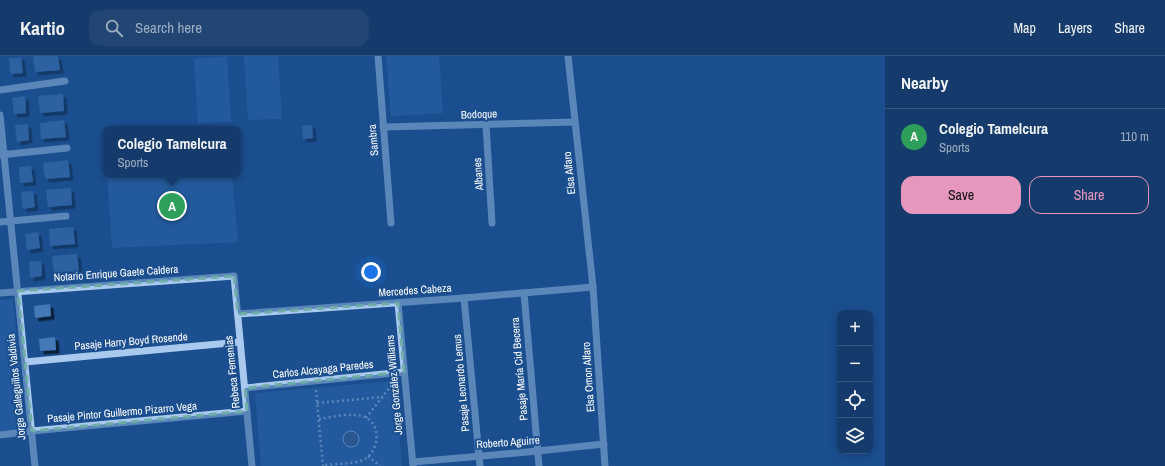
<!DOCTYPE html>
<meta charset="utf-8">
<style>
:root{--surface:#143b6b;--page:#214673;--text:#f1f3f6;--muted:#9dadc1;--line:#33557e;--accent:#e797bd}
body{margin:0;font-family:"Archivo Narrow",sans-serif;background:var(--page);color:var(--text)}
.controls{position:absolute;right:12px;bottom:12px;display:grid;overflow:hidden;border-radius:8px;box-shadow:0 2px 10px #0003}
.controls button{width:36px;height:36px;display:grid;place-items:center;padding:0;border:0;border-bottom:1px solid var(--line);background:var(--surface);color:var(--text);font:20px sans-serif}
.you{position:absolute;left:371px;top:216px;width:14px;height:14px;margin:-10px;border:3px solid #fff;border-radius:50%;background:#1a73e8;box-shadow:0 0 0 6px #1a73e833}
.badge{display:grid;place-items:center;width:26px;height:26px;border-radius:50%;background:var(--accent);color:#fff;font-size:13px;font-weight:700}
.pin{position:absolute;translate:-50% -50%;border:2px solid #fff;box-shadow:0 1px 4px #0006}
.popup{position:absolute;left:103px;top:70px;width:138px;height:52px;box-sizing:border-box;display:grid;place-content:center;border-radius:8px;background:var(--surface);filter:drop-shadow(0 1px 3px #0005);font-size:13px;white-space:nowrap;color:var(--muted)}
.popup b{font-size:15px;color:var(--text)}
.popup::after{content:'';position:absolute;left:50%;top:100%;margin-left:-8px;border:8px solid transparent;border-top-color:var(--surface)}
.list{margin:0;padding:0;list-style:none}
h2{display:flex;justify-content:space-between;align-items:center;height:52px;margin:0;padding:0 16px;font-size:17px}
h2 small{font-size:13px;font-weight:400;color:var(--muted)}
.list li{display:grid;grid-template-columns:26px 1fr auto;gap:12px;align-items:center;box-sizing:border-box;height:56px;padding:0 16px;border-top:1px solid var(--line)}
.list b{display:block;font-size:15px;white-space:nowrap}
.list p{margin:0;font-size:13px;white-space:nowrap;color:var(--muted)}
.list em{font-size:13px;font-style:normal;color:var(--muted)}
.actions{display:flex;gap:8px;padding:12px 16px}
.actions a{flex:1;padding:9px 0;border:1px solid var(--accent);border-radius:12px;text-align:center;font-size:14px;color:var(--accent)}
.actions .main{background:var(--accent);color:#111}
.icon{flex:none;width:22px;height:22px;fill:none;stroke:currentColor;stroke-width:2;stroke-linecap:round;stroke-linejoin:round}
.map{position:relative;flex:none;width:885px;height:410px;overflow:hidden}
header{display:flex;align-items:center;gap:24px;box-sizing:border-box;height:56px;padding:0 20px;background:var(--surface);border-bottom:1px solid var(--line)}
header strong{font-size:19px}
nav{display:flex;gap:22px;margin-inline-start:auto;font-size:14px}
.search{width:280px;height:36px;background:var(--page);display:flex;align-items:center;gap:10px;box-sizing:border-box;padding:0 14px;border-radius:12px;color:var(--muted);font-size:15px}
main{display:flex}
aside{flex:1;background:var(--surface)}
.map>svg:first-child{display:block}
.green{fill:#2e69ad}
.water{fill:#3c6290;stroke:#9cc4f0}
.building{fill:#4478b7;filter:url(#shadow)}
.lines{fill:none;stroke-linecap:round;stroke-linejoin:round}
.path{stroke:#a9c9ee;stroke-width:2.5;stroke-dasharray:2 3;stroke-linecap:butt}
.minor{stroke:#a9c9ee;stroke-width:7}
.marked{fill:none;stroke:#6fada8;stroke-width:3;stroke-dasharray:8 5;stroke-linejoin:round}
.labels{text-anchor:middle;stroke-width:4;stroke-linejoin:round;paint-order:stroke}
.street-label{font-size:11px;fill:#fff;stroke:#1b4f8f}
</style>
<header>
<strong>Kartio</strong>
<div class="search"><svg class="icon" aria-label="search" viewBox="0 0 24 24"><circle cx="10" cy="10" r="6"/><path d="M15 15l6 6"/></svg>Search here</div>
<nav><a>Map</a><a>Layers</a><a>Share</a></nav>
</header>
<main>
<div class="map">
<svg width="885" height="410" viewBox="0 0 885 410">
<defs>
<filter id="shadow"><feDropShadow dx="3.5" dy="3.5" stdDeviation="0" flood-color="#0009"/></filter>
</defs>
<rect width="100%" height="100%" fill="#1b4f8f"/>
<!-- green -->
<g class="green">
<polygon points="227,0 231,66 198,67 194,3"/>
<polygon points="244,0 278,0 282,63 248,64"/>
<polygon points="386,0 439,0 443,57 391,60"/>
<polygon points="107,119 232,119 238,186 112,192"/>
<polygon points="13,243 26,372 0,375 0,244"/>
<polygon points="395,325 402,410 261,410 255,337"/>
</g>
<!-- water -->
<circle class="water" cx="351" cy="383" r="8"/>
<!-- building -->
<g class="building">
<polygon points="33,0 58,0 60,14 35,16"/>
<polygon points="21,1 23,17 10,18 9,2"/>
<polygon points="63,38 64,55 40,57 38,40"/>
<polygon points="25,40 26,57 14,58 12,42"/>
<polygon points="64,64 66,81 41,83 40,67"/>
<polygon points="28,68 29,84 17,86 15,69"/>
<polygon points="312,69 313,82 303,83 302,70"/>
<polygon points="68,104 70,121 45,123 43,107"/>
<polygon points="31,110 33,126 20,127 19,111"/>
<polygon points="71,132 72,149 48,151 46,134"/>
<polygon points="33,135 35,151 23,153 21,136"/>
<polygon points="73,171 75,188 50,190 49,173"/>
<polygon points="38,176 40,192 27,194 25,178"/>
<polygon points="77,198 79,215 54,217 52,200"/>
<polygon points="41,205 42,220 30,222 29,206"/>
<polygon points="50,248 51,260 35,262 34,250"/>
<polygon points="55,281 56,294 40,295 39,283"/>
</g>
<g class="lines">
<!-- path -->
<g class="path">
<polyline points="316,334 323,410"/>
<polyline points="317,347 383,341"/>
<polyline points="366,362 394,326"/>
<path d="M319,363C332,361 353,356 365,361C383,369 379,400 360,405C349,408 335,408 323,409"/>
<polyline points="368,400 380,410"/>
</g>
<!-- minor -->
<g class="minor">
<polyline points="378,0 391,167"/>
<polyline points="568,0 593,231 605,410"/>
<polyline points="0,34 65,25"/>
<polyline points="0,59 35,410"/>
<polyline points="486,69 492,167"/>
<polyline points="383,71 575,66"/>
<polyline points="0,99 67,92"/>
<polyline points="0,166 66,160"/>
<polyline points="0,237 234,220 252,410"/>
<polyline points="524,237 539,410"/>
<polyline points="464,242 480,410"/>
<polyline points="398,247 413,410"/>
<polyline points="238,258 464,242 593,231"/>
<polyline points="25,306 240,286"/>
<polyline points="245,332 404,316"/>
<polyline points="0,379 32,375 247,355"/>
<polyline points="413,406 538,395 604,388"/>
</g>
</g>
<!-- marked area -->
<path d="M0 0H885V410H0ZM234,220L238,258L398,247L404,316L245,332L247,355L32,375L18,235Z" fill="#1b4f8f" fill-opacity=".55" fill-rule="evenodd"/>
<path class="marked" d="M234,220L238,258L398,247L404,316L245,332L247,355L32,375L18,235Z"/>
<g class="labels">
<!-- street labels -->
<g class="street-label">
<text transform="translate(479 58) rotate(-2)" y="4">Bodoque</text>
<text transform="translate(373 84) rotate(-95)" y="4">Sambra</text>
<text transform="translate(569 117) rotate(-96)" y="4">Elsa Alfaro</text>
<text transform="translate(478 118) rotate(-94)" y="4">Albanes</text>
<text transform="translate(116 217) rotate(-4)" y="4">Notario Enrique Gaete Caldera</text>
<text transform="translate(415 234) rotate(-4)" y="4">Mercedes Cabeza</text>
<text transform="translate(131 285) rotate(-5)" y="4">Pasaje Harry Boyd Rosende</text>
<text transform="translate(323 313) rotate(-6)" y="4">Carlos Alcayaga Paredes</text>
<text transform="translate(519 313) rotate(-95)" y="4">Pasaje María Cid Becerra</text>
<text transform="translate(232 316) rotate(-96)" y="4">Rebeca Femenias</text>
<text transform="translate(588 321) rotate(-94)" y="4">Elsa Omon Alfaro</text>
<text transform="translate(461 327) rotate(-95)" y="4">Pasaje Leonardo Lemus</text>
<text transform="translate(394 329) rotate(-95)" y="4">Jorge González Williams</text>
<text transform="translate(16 331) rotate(-96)" y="4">Jorge Galleguillos Valdivia</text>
<text transform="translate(122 356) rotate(-5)" y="4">Pasaje Pintor Guillermo Pizarro Vega</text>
<text transform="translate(508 386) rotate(-4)" y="4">Roberto Aguirre</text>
</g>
</g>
</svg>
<div class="controls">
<button>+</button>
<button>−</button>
<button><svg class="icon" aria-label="locate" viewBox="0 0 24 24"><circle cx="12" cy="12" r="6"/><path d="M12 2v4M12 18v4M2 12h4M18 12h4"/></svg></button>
<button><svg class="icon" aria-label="layers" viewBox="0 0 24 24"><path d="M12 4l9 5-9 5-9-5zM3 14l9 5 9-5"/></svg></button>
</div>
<div class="you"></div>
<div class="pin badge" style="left:172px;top:150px;background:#2e9e5b">A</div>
<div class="popup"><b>Colegio Tamelcura</b>Sports</div>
</div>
<aside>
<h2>Nearby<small></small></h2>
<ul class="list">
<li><span class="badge" style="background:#2e9e5b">A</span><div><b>Colegio Tamelcura</b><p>Sports</p></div><em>110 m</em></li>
</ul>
<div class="actions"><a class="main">Save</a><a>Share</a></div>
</aside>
</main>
